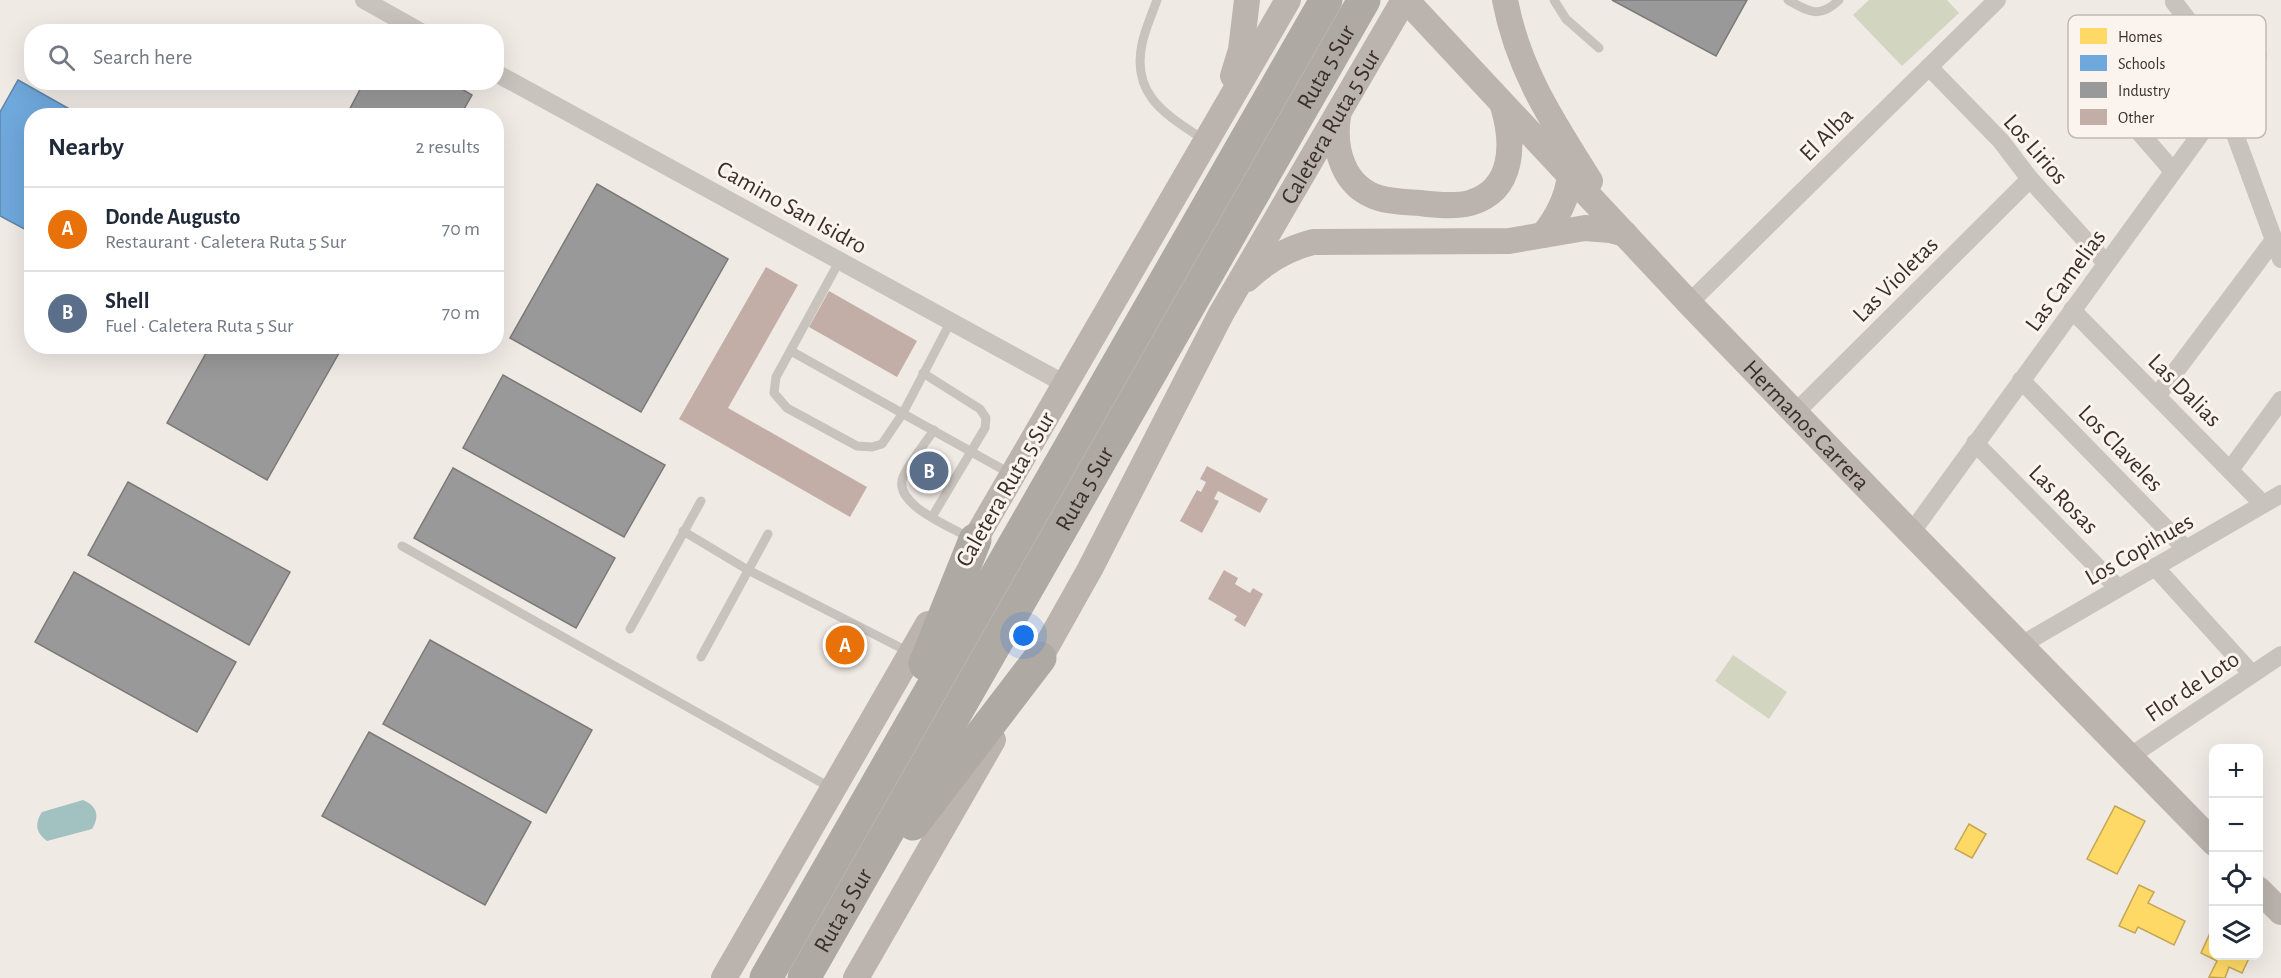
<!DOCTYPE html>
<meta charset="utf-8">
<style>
:root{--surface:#fff;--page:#f2f2f3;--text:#1f2937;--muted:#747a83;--line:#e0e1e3;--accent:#7a716c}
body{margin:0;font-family:"Alegreya Sans",sans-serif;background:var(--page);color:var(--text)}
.controls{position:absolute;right:18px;bottom:18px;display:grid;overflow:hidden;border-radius:12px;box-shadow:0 6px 24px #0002}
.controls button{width:54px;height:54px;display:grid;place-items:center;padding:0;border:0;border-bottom:2px solid var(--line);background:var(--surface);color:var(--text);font:30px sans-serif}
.you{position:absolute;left:1024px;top:636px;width:21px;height:21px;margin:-15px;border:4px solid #fff;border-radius:50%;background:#1a73e8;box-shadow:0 0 0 9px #1a73e833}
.badge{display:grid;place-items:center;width:39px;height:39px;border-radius:50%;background:var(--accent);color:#fff;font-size:20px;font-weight:700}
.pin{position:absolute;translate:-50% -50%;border:3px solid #fff;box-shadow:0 2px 6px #0006}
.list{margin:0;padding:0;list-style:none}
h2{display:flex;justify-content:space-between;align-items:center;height:78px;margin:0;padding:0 24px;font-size:26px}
h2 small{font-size:20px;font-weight:400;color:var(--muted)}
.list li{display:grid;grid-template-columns:39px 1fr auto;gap:18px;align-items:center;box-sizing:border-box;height:84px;padding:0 24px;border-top:2px solid var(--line)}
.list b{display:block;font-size:22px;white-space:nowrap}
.list p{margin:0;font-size:20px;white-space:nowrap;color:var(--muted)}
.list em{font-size:20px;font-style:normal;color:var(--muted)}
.icon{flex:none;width:33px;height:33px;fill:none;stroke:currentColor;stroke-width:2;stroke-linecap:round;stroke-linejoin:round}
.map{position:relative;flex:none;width:2281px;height:978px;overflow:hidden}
.search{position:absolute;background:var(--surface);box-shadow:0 6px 24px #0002;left:24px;top:24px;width:480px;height:66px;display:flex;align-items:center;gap:15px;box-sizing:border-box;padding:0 21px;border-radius:24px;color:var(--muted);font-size:22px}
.panel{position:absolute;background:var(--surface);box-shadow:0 6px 24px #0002;left:24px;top:108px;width:480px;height:246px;border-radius:24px}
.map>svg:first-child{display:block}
.green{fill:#d2d5c0}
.water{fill:#a2c1c1}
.homes{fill:#ffd966;stroke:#c4a654;stroke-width:1.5}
.schools{fill:#6fa8dc;stroke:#5f84a7;stroke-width:1.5}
.industry{fill:#999;stroke:#7c7a78;stroke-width:1.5}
.building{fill:#c3aea7}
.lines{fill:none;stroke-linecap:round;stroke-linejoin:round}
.service{stroke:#c9c3be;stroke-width:9}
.minor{stroke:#c9c3be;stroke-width:18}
.secondary{stroke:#bab3ae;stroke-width:26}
.motorway{stroke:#afa9a4;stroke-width:33}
.labels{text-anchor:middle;stroke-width:6;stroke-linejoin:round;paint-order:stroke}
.street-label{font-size:24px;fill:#3a302b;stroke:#fbf4ee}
.key{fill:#fbf4ee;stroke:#c1b9b4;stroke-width:1.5}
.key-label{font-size:16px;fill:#3a302b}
</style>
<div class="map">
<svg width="2281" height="978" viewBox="0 0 2281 978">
<rect width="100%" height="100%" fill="#f0eae5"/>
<!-- green -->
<g class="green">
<polygon points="1869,0 1947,0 1959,13 1902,66 1853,15"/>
<polygon points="1733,655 1787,692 1769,719 1715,681"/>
</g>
<!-- water -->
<path class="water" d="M83,800C97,806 100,816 92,829L47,841C36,833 34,824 42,812Z"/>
<!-- homes -->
<g class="homes">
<polygon points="2115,806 2145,821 2117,874 2087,859"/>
<polygon points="1969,824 1986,834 1972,858 1955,849"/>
<polygon points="2139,885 2154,892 2148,903 2185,921 2174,945 2138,927 2135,933 2119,926"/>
<polygon points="2211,931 2214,932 2214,956 2250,956 2242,973 2229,967 2225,978 2209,977 2217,961 2201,953"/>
</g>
<!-- schools -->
<polygon class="schools" points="18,80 82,116 32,116 32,233 0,216 0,112"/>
<!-- industry -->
<g class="industry">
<polygon points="1612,0 1747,0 1716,56"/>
<polygon points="364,82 450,82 472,95 460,116 346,116"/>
<polygon points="597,184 728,259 641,412 510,338"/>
<polygon points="210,346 343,346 267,480 167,423"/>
<polygon points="503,375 665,465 624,537 463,448"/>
<polygon points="453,468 615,558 576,628 414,538"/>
<polygon points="128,482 290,572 249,645 88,555"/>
<polygon points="74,572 236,662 197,732 35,642"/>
<polygon points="430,640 592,730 546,813 383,724"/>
<polygon points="369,732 531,822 485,905 322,816"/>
</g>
<!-- building -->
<g class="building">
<polygon points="766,267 798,285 728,408 867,487 850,517 679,419"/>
<polygon points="829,291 917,341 897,377 809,327"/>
<polygon points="1207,466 1268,499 1260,513 1218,491 1214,499 1219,501 1202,533 1180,521 1197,490 1201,492 1206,482 1200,479"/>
<polygon points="1224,570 1238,578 1235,584 1250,593 1253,588 1263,594 1245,627 1234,620 1237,616 1208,599"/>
</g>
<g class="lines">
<!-- service -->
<g class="service">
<path d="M1157,0C1152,14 1145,29 1142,44C1131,96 1167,115 1204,140"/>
<polyline points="1554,0 1566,19 1599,48"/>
<path d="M1788,0C1810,12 1819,19 1839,0"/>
<polyline points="840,260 776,377 774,393 787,408 857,446 872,447 882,444 903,413 951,321"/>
<polyline points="791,351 1011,474"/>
<polyline points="923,373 980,409 986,418 985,428 932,517"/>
<path d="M934,430C924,445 910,461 903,477C892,504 951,527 970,538"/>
<polyline points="683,531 748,570 909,652"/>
<polyline points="402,546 831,788"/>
<polyline points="630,629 701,501"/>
<polyline points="701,657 768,534"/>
</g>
<!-- minor -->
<g class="minor">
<polyline points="364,0 421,32"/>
<polyline points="2174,2 2237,84"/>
<polyline points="1929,67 2001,141 2030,179 2106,263"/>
<polyline points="496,73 1065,384"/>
<polyline points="2095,81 2173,171"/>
<polyline points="2223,102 2281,259"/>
<polyline points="1689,303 1997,0"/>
<polyline points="2072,310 2263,504"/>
<polyline points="2021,380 2186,549"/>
<polyline points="2157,396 2274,240"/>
<polyline points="1795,413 2030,179"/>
<polyline points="1975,443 2118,588"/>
<polyline points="2230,470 2281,400"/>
<polyline points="1911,533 2258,55"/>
<polyline points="2155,567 2252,674"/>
<polyline points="2021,645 2281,494"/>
<polyline points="2129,757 2281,655"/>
</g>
<!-- secondary -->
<g class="secondary">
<path id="s1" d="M1406,0L1689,303L1911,533L2214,843"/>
<path d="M1505,0C1518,70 1553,122 1590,181"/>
<polyline points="1233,76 1241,50 1247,0"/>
<path d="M1338,116C1333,149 1343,187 1379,198C1392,202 1406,202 1420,203C1436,205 1454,207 1470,203C1515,190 1514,142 1503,106"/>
<path d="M1543,235C1558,217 1567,199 1570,176"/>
<path d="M1247,279C1266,261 1289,248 1313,242L1509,241L1585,228L1610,230L1625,234"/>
<polyline points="966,555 1288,0"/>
<path id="s2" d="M1031,674L1090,569L1221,314L1404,0"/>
<polyline points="2258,889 2281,912"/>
<polyline points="724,978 928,624"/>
<polyline points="856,978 993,740"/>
</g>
<!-- motorway -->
<g class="motorway">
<polyline points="925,664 975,540"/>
<polyline points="913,824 1040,658"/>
<polyline points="766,978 1326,0"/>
<path id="s3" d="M804,978L1364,0"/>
</g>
</g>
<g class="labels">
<!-- street labels -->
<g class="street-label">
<text dy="8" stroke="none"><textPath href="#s3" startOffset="1050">Ruta 5 Sur</textPath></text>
<text dy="8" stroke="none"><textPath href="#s2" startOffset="624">Caletera Ruta 5 Sur</textPath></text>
<text transform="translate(1826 134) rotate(-45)" y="8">El Alba</text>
<text transform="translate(2036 149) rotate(49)" y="8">Los Lirios</text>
<text transform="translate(792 207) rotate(29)" y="8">Camino San Isidro</text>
<text transform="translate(1895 279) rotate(-45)" y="8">Las Violetas</text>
<text transform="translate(2065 280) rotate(-54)" y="8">Las Camelias</text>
<text transform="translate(2185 390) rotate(45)" y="8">Las Dalias</text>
<text dy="8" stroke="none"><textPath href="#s1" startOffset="584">Hermanos Carrera</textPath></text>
<text transform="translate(2121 448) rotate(46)" y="8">Los Claveles</text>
<text transform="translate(1005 489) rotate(-60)" y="8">Caletera Ruta 5 Sur</text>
<text dy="8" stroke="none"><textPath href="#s3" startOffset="564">Ruta 5 Sur</textPath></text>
<text transform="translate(2064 499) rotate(45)" y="8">Las Rosas</text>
<text transform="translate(2139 549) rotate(-30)" y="8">Los Copihues</text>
<text transform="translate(2192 686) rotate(-34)" y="8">Flor de Loto</text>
<text dy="8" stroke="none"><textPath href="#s3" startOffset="78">Ruta 5 Sur</textPath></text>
</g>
</g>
<!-- legend -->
<rect x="2068" y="15" width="198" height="123" rx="9" class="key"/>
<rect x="2080" y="28" width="27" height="16" fill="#ffd966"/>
<rect x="2080" y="55" width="27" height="16" fill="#6fa8dc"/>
<rect x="2080" y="82" width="27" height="16" fill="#999"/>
<rect x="2080" y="109" width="27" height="16" fill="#c3aea7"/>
<g class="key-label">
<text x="2118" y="42">Homes</text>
<text x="2118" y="69">Schools</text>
<text x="2118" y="96">Industry</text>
<text x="2118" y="123">Other</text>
</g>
</svg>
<div class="controls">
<button>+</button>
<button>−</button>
<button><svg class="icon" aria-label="locate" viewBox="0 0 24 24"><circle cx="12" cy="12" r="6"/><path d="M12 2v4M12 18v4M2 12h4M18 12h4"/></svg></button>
<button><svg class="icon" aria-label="layers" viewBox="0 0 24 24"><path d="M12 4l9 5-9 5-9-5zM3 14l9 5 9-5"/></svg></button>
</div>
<div class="you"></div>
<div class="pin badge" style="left:845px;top:645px;background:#e8710a">A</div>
<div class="pin badge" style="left:929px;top:471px;background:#5c6f8a">B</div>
<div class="search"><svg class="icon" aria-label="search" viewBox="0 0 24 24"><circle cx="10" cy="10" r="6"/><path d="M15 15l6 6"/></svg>Search here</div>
<section class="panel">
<h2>Nearby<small>2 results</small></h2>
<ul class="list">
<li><span class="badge" style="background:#e8710a">A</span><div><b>Donde Augusto</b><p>Restaurant · Caletera Ruta 5 Sur</p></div><em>70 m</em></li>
<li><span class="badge" style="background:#5c6f8a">B</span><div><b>Shell</b><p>Fuel · Caletera Ruta 5 Sur</p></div><em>70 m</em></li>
</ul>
</section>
</div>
